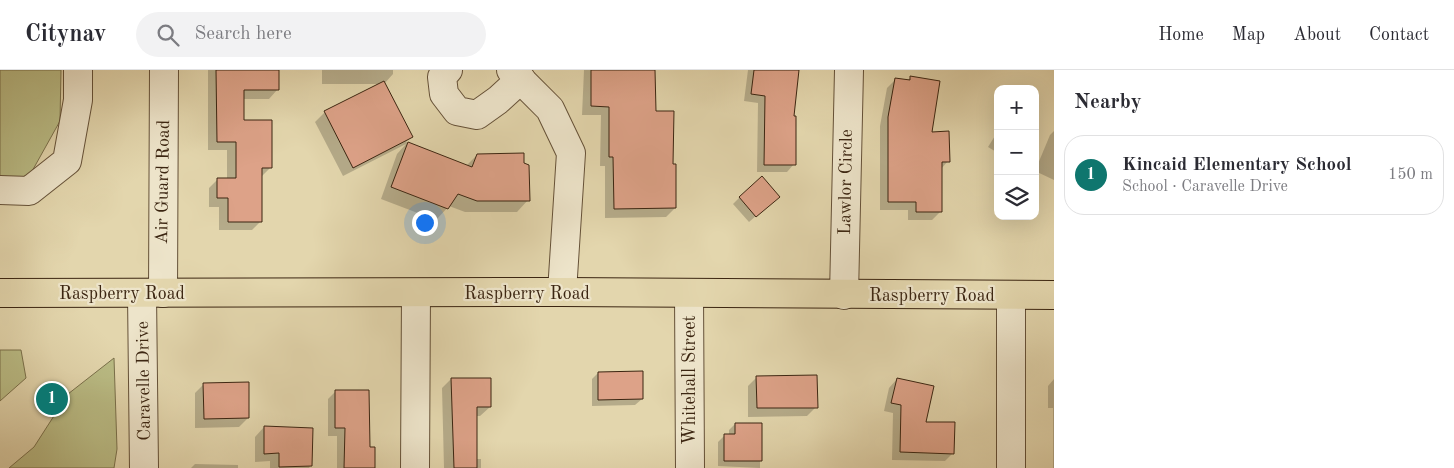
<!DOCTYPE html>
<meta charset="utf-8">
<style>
:root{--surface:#fff;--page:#f2f2f3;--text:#2b2b33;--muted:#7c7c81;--line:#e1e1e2;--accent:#0f766e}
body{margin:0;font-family:"Old Standard TT",serif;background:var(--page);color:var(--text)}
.controls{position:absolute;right:15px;top:15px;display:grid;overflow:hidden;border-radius:10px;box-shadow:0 5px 20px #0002}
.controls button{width:45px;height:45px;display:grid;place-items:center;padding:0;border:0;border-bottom:1px solid var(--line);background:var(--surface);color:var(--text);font:25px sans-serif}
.you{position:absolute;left:424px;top:152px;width:18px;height:18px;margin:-12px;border:4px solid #fff;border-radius:50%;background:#1a73e8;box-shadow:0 0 0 8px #1a73e833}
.badge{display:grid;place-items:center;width:32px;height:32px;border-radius:50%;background:var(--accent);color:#fff;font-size:16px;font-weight:700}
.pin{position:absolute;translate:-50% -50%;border:2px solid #fff;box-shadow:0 1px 5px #0006}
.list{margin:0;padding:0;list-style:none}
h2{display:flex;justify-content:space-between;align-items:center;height:65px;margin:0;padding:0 20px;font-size:21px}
h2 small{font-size:16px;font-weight:400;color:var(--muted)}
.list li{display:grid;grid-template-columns:32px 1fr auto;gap:15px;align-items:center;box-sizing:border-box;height:80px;margin:0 10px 10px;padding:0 10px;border:1px solid var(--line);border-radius:20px}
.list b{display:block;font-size:19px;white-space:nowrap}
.list p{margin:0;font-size:16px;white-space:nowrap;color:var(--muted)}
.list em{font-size:16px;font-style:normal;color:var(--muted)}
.icon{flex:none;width:28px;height:28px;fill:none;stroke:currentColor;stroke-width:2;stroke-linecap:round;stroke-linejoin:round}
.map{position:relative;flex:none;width:1054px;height:398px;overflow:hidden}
header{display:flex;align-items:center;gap:30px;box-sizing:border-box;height:70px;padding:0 25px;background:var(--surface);border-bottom:1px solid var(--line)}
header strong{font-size:24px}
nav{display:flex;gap:28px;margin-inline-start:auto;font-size:18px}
.search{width:350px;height:45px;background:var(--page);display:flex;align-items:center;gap:12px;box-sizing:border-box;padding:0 18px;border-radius:28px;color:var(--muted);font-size:19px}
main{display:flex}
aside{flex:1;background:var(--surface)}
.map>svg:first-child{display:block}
.green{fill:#babc85;stroke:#7a704b}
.shadow{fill:#0003}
.building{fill:#dda288;stroke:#3b2511}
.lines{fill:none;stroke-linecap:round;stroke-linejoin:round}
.minor-casing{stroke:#655138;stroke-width:30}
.major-casing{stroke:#3b2511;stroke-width:30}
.minor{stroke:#ede4ca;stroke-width:28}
.major{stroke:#e3d6ad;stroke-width:28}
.labels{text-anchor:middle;stroke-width:4.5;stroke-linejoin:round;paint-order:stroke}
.street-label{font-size:18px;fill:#3b2511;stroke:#ede4ca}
</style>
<header>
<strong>Citynav</strong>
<div class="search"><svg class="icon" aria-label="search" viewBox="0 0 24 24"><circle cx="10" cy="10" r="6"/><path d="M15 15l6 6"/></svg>Search here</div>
<nav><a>Home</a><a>Map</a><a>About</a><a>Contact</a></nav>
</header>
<main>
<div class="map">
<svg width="1054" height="398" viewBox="0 0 1054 398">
<rect width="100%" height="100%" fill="#e3d6ad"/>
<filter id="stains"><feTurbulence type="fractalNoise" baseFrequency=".004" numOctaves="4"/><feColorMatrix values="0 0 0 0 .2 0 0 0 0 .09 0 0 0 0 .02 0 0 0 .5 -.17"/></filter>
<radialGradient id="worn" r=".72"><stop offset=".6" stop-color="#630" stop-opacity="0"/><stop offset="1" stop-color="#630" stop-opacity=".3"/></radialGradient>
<!-- green -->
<g class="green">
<polygon points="0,0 61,0 60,51 26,112 0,112"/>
<polygon points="0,280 21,280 26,308 0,331"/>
<polygon points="114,288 117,379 114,398 9,398 34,377 68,324"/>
</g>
<!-- shadow -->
<g class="shadow">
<polygon points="208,0 278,0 277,20 269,29 243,29 243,51 270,98 261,107 261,151 252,160 219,160 219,137 209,137 209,118 218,109 227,109 227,80 208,80"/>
<polygon points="322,0 393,0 393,4 384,14 411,67 406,72 466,96 477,85 528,130 517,142 465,142 449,136 436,150 381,129 397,84 406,74 343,106 315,52 325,42 381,14 322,14"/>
<polygon points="584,0 654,0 654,42 675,138 666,147 605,148 605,96 600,96 601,45 582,45"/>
<polygon points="748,0 798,0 792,47 794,94 787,102 757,102 758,33 744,31"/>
<polygon points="911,7 931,63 948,91 941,99 941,141 932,150 908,150 908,140 880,140 880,56 887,18 895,10 907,11"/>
<polygon points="998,61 998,83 988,77"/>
<polygon points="1054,61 1054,110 1035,101 1050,65"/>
<polygon points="740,127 771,133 749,152 733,134"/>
<polygon points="598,303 642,329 635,335 592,336 592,309"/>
<polygon points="757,307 816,337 807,346 748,347 748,316"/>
<polygon points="451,309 490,337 480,346 476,346 476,389 481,389 481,398 444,398 442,318"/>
<polygon points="897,309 925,353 953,383 945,391 892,390 893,343 884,341 889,318"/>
<polygon points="1054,309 1054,398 1053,398 1053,338 1048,338 1048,316"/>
<polygon points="204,314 248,348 239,357 195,358 195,323"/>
<polygon points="336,321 368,378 374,398 337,398 337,366 328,366 328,329"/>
<polygon points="735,354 760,354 760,398 718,396 718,372 725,365 729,365 729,360"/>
<polygon points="264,357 311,395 309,398 270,398 270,391 255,392 255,367"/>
<polygon points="195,394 238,395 238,398 191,398"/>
</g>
<!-- building -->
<g class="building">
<polygon points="216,0 279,0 279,20 244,20 244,50 272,50 272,98 262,98 262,152 228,152 228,128 217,128 217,108 236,108 236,72 217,72"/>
<polygon points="591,0 655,0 656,41 674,41 673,94 676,94 676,138 614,139 613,87 609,87 609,37 591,36"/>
<polygon points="754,0 799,0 794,46 796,46 796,95 764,95 765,26 751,24"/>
<polygon points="910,6 940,11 932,62 949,61 950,92 942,92 942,142 916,142 916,132 888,132 888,47 895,8 910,10"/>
<polygon points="384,11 413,67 353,98 324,41"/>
<polygon points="408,72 472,97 477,84 524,83 524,93 529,95 530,131 477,131 458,124 448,139 391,117"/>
<polygon points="762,106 780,127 756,147 739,127"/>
<polygon points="643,301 643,329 598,330 598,302"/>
<polygon points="817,305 818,338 757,338 756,306"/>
<polygon points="451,308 491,308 491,337 477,337 477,398 454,398"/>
<polygon points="897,308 934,316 926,352 955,352 954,384 900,382 901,335 891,333"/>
<polygon points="249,312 249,348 204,349 203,313"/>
<polygon points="335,320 369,320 370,377 375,377 375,398 344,398 345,358 335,358"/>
<polygon points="735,353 762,353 762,391 724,391 724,364 735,364"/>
<polygon points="264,356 313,358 312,396 279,397 279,383 264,384"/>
</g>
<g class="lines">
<defs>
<g id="minor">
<polyline points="448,0 442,7 444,24 457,41 477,45 498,30 521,9"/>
<polyline points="511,0 550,39 571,83 562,222"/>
<polyline points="0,120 29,121 67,91 78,30 78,0"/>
<polyline points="163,223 164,0"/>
<polyline points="689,223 690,398"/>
<polyline points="142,224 144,398"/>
<polyline points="844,225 849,0"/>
<polyline points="415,398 416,224"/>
<polyline points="1011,398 1011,225"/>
</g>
<polyline id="major" points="0,223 562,222 1054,225"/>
</defs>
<!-- minor casing -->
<use href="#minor" class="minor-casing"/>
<!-- major casing -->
<use href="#major" class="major-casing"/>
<!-- minor -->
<use href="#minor" class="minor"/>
<!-- major -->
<use href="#major" class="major"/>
</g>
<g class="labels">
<!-- street labels -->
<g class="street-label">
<text transform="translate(162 112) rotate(-89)" y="6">Air Guard Road</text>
<text transform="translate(845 112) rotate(-89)" y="6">Lawlor Circle</text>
<text x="122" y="229">Raspberry Road</text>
<text x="527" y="229">Raspberry Road</text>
<text x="932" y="231">Raspberry Road</text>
<text transform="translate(689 310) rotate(-90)" y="6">Whitehall Street</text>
<text transform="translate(143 311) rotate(-91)" y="6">Caravelle Drive</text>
</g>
</g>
<rect width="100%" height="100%" filter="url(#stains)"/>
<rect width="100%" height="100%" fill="url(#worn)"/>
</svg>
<div class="controls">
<button>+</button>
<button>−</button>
<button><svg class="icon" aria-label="layers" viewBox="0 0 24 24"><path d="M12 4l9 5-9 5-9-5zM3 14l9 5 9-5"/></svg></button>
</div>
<div class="you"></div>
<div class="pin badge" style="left:52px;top:329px">1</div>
</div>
<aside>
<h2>Nearby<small></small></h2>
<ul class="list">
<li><span class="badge">1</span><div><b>Kincaid Elementary School</b><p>School · Caravelle Drive</p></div><em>150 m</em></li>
</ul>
</aside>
</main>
